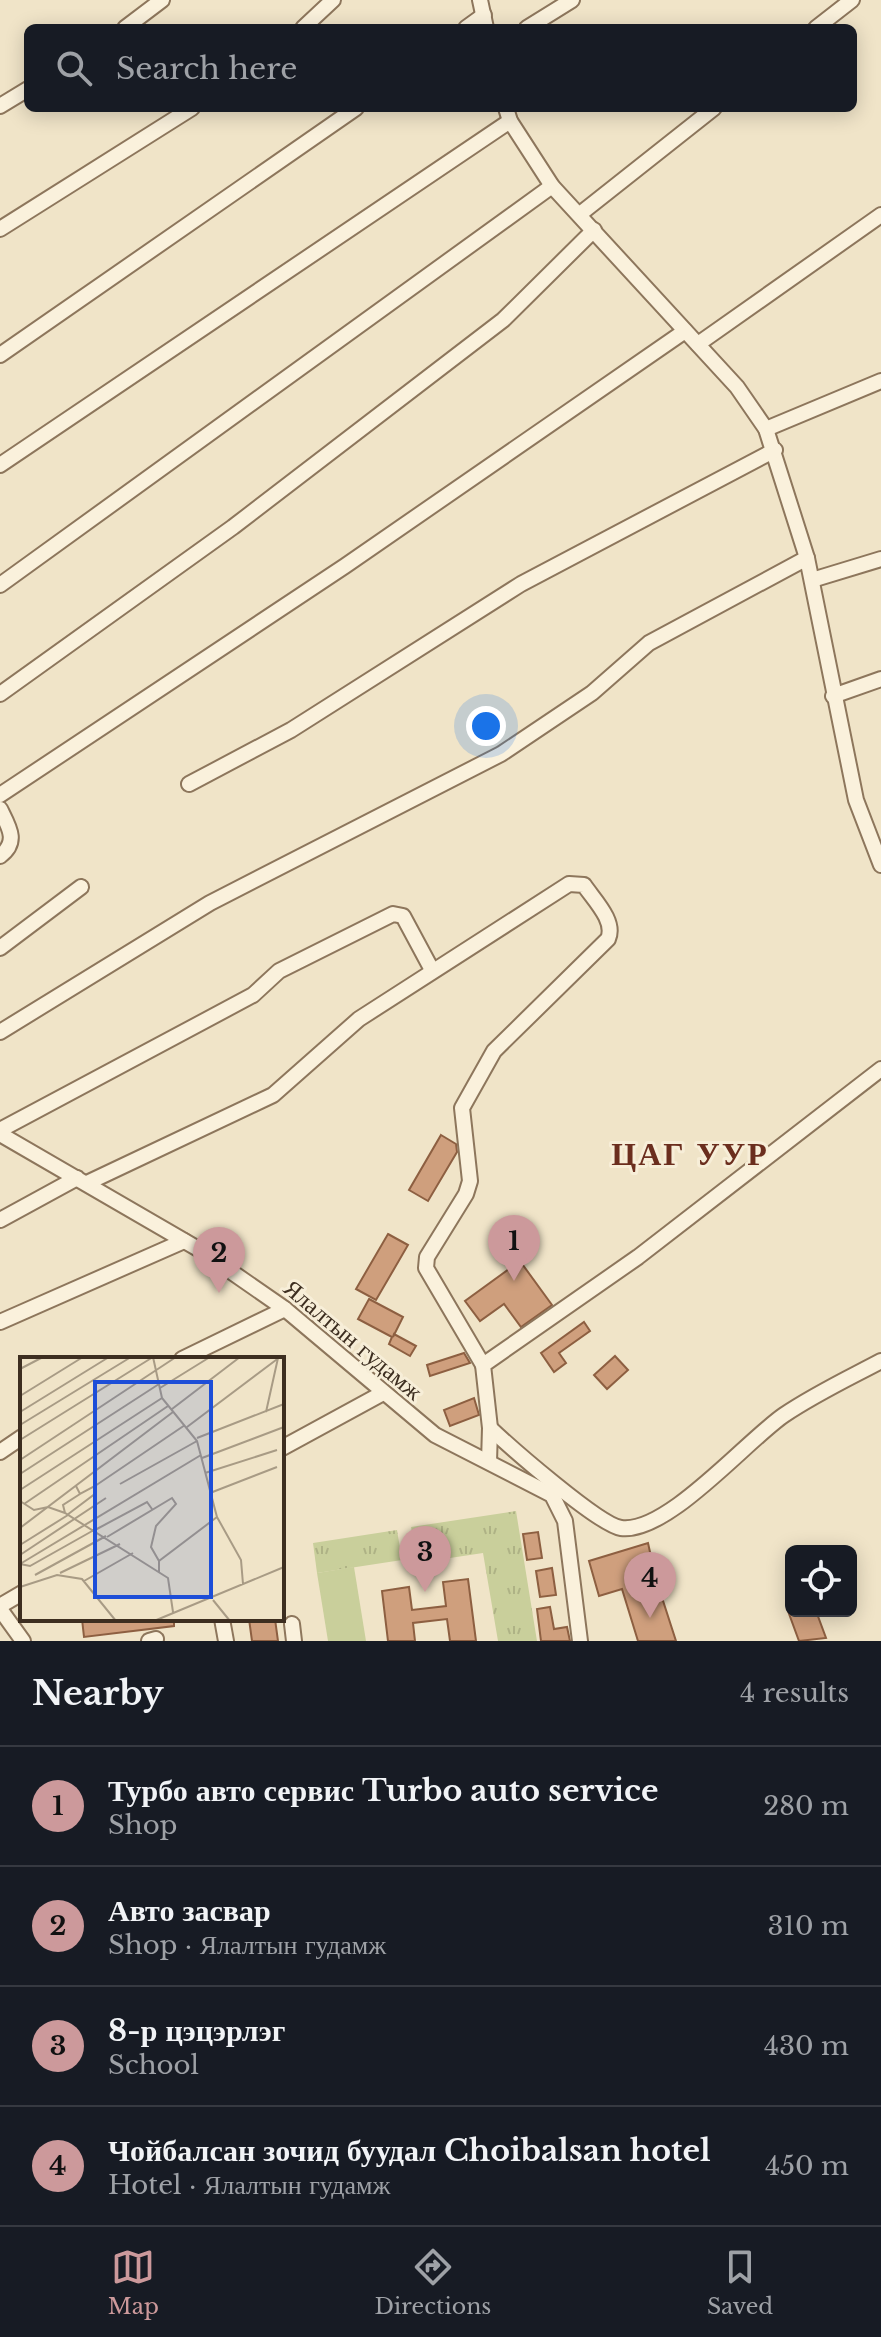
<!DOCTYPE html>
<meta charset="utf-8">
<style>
:root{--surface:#171b24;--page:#20242c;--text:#f1f3f6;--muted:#9ea1a6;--line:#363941;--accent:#cc999b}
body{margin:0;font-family:"Libre Baskerville",serif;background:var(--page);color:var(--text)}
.controls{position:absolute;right:24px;bottom:24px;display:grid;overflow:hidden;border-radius:12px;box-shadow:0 4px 20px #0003}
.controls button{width:72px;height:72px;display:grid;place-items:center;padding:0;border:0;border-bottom:2px solid var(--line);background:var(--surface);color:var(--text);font:40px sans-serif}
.you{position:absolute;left:486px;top:726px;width:28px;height:28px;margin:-20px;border:6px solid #fff;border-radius:50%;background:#1a73e8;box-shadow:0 0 0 12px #1a73e833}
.badge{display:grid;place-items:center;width:52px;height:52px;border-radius:50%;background:var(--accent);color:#111;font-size:26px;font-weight:700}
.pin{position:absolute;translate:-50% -66px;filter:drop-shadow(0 2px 4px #0008)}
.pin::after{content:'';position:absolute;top:42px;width:28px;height:24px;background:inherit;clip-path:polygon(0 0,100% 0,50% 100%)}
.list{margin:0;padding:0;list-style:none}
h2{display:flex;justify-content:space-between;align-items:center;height:104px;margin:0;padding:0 32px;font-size:34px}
h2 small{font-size:26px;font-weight:400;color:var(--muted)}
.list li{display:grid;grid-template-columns:52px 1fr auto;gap:24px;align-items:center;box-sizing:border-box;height:120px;padding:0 32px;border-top:2px solid var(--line)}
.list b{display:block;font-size:30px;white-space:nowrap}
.list p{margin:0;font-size:26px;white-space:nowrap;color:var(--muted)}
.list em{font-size:26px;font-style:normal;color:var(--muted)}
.icon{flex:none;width:44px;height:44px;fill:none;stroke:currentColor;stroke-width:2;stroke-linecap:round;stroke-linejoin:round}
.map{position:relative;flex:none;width:881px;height:1641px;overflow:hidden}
.search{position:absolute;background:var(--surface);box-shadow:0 4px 20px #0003;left:24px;right:24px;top:24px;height:88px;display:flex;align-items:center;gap:20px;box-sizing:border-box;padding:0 28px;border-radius:12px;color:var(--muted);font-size:30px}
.sheet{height:584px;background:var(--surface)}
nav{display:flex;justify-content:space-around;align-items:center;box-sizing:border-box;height:112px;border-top:2px solid var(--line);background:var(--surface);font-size:22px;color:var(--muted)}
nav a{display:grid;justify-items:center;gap:4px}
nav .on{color:var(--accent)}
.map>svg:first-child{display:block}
.grass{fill:url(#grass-tufts)}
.green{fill:#c9cf9b}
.building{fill:#cf9f7d;stroke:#8d5f41;stroke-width:2}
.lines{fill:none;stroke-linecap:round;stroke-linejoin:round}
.minor-casing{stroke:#8d765c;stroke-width:18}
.minor{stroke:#faf1dc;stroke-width:14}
.labels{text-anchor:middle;stroke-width:6;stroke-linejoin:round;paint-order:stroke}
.street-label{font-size:24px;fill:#3d2e20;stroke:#f7eed8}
.district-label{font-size:32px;font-weight:bold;letter-spacing:2px;fill:#6b2e1e;stroke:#f7eed8}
.inset-road{fill:none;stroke:#a89b85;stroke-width:2}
.view{fill:#1d4ed8;fill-opacity:0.15;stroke:#1d4ed8;stroke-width:4}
.inset-edge{fill:none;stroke:#3d2e20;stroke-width:4}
</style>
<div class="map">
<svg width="881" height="1641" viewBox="0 0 881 1641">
<defs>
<pattern id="grass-tufts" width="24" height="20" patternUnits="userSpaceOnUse" patternTransform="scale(2)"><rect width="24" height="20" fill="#c9cf9b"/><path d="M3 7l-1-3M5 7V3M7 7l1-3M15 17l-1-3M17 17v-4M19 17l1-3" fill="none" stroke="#aeb285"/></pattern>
</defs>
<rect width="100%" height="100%" fill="#f0e4c8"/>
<!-- grass -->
<g class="grass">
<polygon points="516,1511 537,1641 498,1641 483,1553 417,1563 411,1527"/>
<polygon points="397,1530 402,1560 317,1573 313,1543"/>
</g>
<!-- green -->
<polygon class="green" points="354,1567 366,1641 328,1641 317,1573"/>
<!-- building -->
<g class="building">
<polygon points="441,1135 456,1144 457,1152 428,1201 409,1190"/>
<polygon points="388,1234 408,1245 376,1300 356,1289"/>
<polygon points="520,1261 552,1305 521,1327 504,1304 480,1321 465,1301"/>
<polygon points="369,1299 403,1317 393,1337 394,1334 416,1346 410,1356 389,1344 392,1337 358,1319"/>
<polygon points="584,1322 590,1331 559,1353 566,1363 554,1372 541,1353"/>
<polygon points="464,1353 470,1363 430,1376 427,1365"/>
<polygon points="615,1356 628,1370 607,1389 594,1375"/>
<polygon points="474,1398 479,1415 450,1426 444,1410"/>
<polygon points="538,1532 542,1558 527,1560 523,1534"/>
<polygon points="648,1543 656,1579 676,1641 638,1641 622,1589 599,1596 589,1561"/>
<polygon points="552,1568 556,1595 540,1597 536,1571"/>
<polygon points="468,1579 476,1641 450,1641 447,1619 413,1623 415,1641 388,1641 382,1591 409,1587 412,1610 446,1606 443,1582"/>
<polygon points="550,1607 554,1629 567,1627 570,1641 541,1641 537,1609"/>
<polygon points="788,1611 816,1611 826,1638 799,1641"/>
<polygon points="82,1619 174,1619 174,1626 84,1637"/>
<polygon points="249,1619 275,1619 278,1641 252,1641"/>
</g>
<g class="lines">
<defs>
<g id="minor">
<polyline points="480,0 486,28"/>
<polyline points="125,28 162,0"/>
<polyline points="303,28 333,0"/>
<polyline points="466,28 484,15"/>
<polyline points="527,28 572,0"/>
<polyline points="816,28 852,0"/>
<polyline points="0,106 28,89"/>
<polyline points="506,108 510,121 552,186 737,387 766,429 807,558 856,800 881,865"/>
<polyline points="580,214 714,108"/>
<polyline points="0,229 192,108"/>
<polyline points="698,344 881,215"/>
<polyline points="0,355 356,108"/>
<polyline points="766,429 881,381"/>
<polyline points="0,465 510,121"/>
<polyline points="812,580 881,559"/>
<polyline points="0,585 552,186"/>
<polyline points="0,694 233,527 503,320 594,230"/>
<polyline points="833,696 881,679"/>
<polyline points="189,784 291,730 521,584 775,450"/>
<polyline points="0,795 345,566 685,331"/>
<path d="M0,809C9,827 19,842 0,856"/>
<polyline points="0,948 81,887"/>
<polyline points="0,1032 210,903 501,754 592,693 649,643 807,558"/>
<polyline points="0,1130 253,995 279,971 393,914 403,916 432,970"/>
<polyline points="0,1134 200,1250 285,1309 435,1435 552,1495 565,1521 580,1641"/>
<path d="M87,1183L273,1095L359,1019L569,884L584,885C594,900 616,921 608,939L494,1051L462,1108L470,1181L466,1194L427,1257L426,1268L483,1365"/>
<polyline points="0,1220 77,1178"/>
<polyline points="0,1322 184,1241"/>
<polyline points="182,1359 285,1309"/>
<path d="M490,1428C510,1447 599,1525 621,1528C667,1534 746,1441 784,1415C815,1394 849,1378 881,1361"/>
<polyline points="282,1448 383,1393"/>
<polyline points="0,1452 22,1437"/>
<polyline points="489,1462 490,1428 483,1365 638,1257 881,1069"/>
<polyline points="0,1606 22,1593"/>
<polyline points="0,1609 23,1641"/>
<polyline points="222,1619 226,1641"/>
<polyline points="292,1624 294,1641"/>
<polyline points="149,1641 156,1639"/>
</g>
</defs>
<!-- minor casing -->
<use href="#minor" class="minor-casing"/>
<!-- minor -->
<use href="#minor" class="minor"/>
</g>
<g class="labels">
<!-- street labels -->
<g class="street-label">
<text transform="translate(353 1340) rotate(40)" y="8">Ялалтын гудамж</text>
</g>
<!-- district labels -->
<g class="district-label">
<text x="690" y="1165">ЦАГ УУР</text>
</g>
</g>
<!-- overview -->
<g transform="translate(20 1357)">
<rect width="264" height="264" fill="#f0e4c8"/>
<path class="inset-road" d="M133,0L142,41L177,84L197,160L221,203L223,227M0,12L23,0M140,31L190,0M0,39L63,0M152,52L220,0M0,55L89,0M246,55L258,1M0,68L111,0M167,70L260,0M177,81L264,47M0,83L133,0M182,101L264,70M0,103L156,0M185,116L257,93M0,117L139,27M100,127L177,84M56,129L60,137L75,129L165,68M0,133L142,41M190,136L257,110M0,144L14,153L28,150L45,156L148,221L153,255M4,147L148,49M45,156L43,148L60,137M47,158L76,136L75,129M0,171L153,55M75,173L127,145L132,152M87,180L152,141L156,147L136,169L131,190L139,204M0,188L48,158M0,198L86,141M0,207L181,98M0,207L10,209L74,173M40,216L100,187M139,216V204L197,160M15,218L86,179M64,224L113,196M0,230L37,218L62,222L96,264M193,243L210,264M134,264L264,210"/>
<path class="view" d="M75,25H191V240H75Z"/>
<rect width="264" height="264" class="inset-edge"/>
</g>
</svg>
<div class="controls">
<button><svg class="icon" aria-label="locate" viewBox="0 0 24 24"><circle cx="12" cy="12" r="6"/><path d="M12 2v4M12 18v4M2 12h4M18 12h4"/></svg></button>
</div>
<div class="you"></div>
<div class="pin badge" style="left:514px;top:1281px">1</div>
<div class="pin badge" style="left:219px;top:1293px">2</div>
<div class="pin badge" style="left:425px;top:1592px">3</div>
<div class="pin badge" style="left:650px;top:1618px">4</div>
<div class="search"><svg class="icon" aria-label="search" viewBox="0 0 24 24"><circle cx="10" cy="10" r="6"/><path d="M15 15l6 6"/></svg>Search here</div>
</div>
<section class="sheet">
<h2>Nearby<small>4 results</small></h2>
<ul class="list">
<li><span class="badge">1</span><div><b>Турбо авто сервис Turbo auto service</b><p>Shop</p></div><em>280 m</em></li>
<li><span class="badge">2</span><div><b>Авто засвар</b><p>Shop · Ялалтын гудамж</p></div><em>310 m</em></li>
<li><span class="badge">3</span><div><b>8-р цэцэрлэг</b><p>School</p></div><em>430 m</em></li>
<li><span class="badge">4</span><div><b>Чойбалсан зочид буудал Choibalsan hotel</b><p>Hotel · Ялалтын гудамж</p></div><em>450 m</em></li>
</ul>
</section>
<nav>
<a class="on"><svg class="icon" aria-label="map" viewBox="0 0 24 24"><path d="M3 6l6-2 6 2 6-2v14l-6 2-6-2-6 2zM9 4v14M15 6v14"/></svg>Map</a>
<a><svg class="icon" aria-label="directions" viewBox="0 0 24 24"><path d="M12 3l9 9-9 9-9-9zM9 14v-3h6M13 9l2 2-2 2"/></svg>Directions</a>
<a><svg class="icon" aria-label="saved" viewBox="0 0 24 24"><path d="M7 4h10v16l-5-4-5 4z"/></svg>Saved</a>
</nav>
